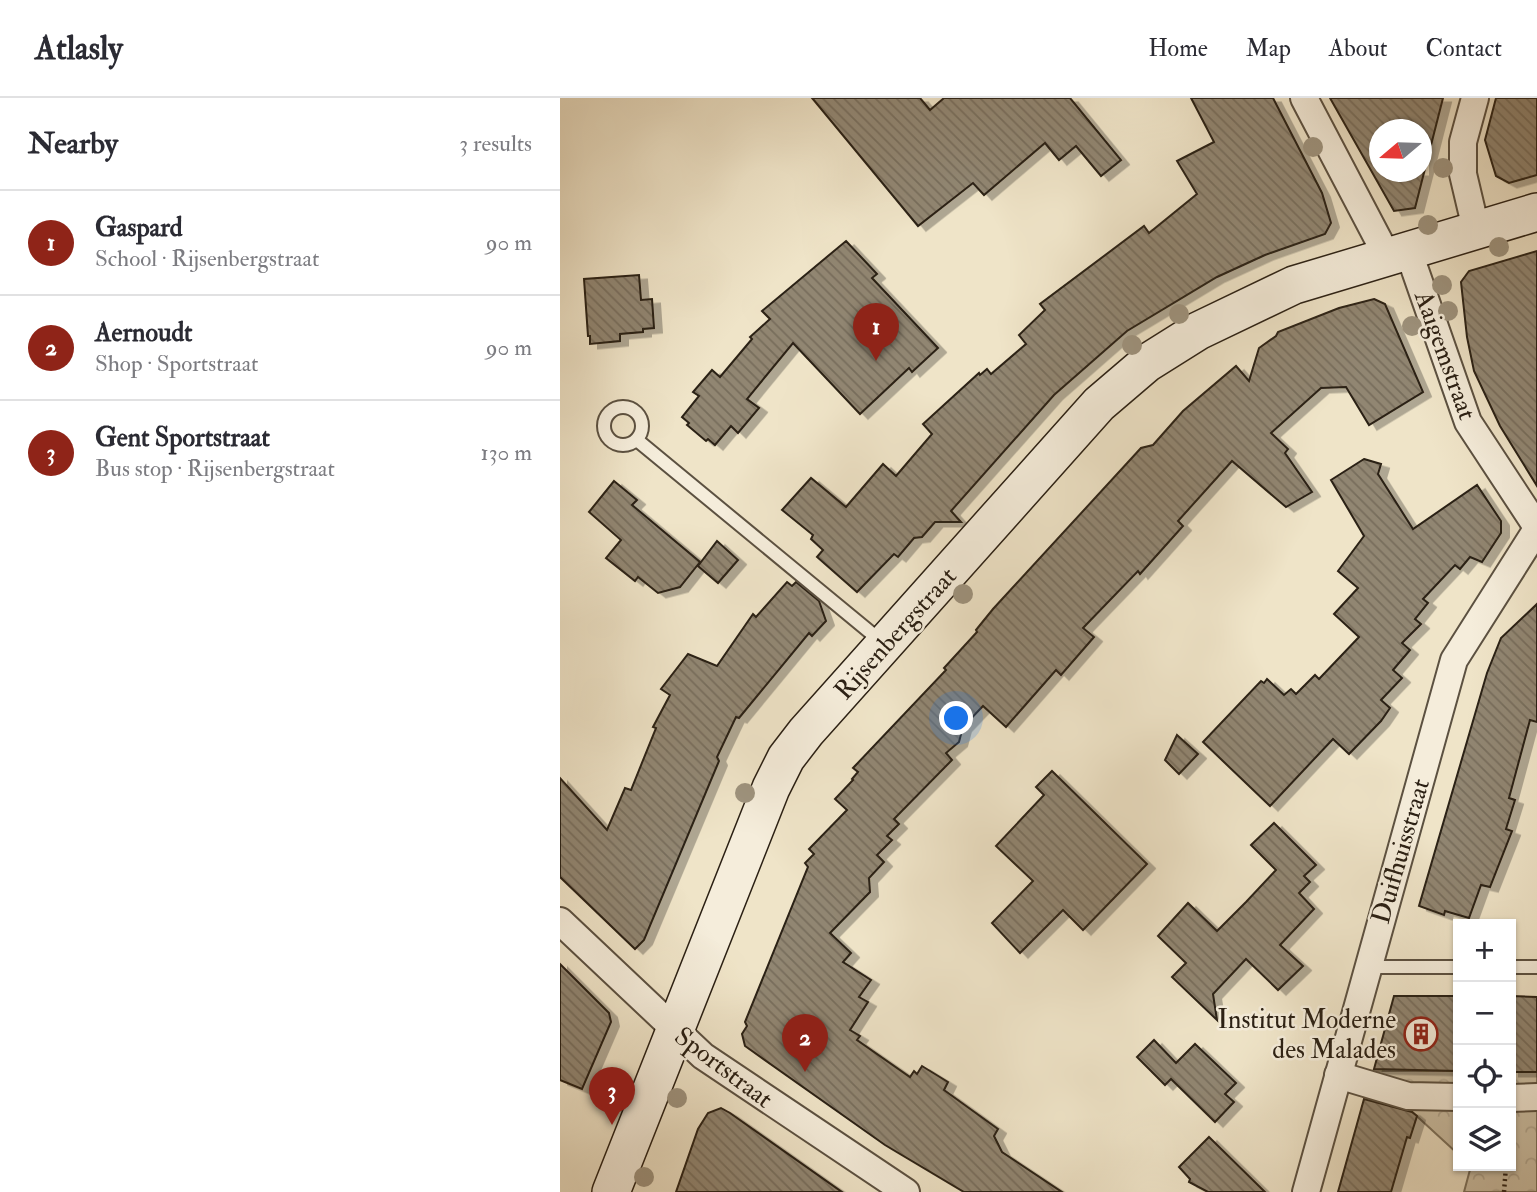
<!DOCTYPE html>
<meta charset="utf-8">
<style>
:root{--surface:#fff;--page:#f2f2f3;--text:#2b2b33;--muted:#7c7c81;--line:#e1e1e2;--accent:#8f2418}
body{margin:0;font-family:"IM FELL Double Pica",serif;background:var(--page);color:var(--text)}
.controls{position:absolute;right:21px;bottom:21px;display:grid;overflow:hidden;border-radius:0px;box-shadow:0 2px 5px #0004}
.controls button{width:63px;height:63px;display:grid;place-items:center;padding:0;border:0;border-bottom:2px solid var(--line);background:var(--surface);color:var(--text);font:35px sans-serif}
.compass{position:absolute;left:809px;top:21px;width:63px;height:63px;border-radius:50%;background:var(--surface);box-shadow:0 2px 5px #0004;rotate:251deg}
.you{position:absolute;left:397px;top:621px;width:24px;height:24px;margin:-18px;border:5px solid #fff;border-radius:50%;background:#1a73e8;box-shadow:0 0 0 10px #1a73e833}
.badge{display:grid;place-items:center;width:46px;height:46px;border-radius:50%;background:var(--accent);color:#fff;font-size:23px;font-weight:700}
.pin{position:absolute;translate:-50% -58px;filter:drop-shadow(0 2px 4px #0008)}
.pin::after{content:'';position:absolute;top:37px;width:24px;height:21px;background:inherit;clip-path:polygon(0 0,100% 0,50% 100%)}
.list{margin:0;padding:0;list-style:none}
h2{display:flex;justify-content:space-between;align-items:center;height:91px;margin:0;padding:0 28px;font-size:30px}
h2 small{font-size:23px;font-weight:400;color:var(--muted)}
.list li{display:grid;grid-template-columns:46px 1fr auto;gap:21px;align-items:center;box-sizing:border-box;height:105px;padding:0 28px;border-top:2px solid var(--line)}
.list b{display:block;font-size:26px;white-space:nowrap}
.list p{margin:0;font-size:23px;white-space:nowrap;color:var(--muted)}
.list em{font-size:23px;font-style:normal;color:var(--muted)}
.icon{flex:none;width:38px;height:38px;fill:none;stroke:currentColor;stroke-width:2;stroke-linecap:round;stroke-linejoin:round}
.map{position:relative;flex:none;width:977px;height:1094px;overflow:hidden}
header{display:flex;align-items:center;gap:42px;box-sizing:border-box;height:98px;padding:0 35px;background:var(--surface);border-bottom:2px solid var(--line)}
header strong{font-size:33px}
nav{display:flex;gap:38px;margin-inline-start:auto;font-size:24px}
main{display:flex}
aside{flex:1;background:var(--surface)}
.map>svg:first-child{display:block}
.forest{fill:url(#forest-crowns);stroke:#7c725e;stroke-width:2}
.building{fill:url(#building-back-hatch);stroke:#2b2014;stroke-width:2;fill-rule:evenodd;filter:url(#shadow)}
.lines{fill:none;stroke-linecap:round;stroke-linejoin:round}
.lane-casing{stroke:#5c5141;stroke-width:16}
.street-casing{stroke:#5c5141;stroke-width:30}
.secondary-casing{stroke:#2b2014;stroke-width:40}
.path{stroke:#2b2014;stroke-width:4.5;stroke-dasharray:2 3.5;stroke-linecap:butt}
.lane{stroke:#f5eddb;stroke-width:12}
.street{stroke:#f5eddb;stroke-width:26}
.secondary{stroke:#f5eddb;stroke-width:37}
.tree{fill:#9e937e}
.labels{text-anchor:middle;stroke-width:5;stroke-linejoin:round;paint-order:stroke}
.street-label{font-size:26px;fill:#2b2014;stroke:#f5eddb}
.poi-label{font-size:26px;fill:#2b2014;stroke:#f5eddb;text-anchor:end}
</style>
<header>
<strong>Atlasly</strong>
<nav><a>Home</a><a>Map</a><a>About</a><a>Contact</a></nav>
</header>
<main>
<aside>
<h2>Nearby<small>3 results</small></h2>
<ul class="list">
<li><span class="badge">1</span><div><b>Gaspard</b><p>School · Rijsenbergstraat</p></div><em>90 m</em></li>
<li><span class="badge">2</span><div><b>Aernoudt</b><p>Shop · Sportstraat</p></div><em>90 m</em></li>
<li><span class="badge">3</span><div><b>Gent Sportstraat</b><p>Bus stop · Rijsenbergstraat</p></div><em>130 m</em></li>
</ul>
</aside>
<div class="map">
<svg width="977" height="1094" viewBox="0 0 977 1094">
<defs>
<pattern id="forest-crowns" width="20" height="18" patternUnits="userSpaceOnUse" patternTransform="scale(1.75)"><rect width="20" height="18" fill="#cec3a9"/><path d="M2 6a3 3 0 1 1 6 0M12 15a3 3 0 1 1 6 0" fill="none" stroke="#b1a791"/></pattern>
<pattern id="building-back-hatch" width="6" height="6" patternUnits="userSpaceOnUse" patternTransform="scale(1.75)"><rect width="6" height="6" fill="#918672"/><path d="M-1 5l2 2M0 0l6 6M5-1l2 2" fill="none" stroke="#776d5c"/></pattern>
<filter id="shadow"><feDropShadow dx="8" dy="4.5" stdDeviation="0" flood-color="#0004"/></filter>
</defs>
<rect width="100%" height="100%" fill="#efe4c8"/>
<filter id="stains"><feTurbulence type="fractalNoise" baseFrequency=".00286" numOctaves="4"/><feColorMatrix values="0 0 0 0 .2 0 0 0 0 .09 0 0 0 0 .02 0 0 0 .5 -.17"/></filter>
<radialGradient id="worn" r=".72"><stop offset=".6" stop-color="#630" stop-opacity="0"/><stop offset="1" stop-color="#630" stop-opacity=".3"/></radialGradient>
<!-- forest -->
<g class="forest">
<polygon points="813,973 898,973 898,1056 849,1011 805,999"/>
<polygon points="951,974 977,974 977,1094 904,1094 911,1068 951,1068"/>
</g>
<!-- building -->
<g class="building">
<polygon points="252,0 360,0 370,12 384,0 510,0 561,62 541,78 516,48 499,62 485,45 424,97 413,85 358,128"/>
<polygon points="631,0 713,0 762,95 771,125 765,136 705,157 657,179 567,233 494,297 391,413 401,424 375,424 362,439 354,440 338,459 334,456 297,494 257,459 263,452 251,441 253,437 222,412 251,380 286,409 323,366 336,378 372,336 363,326 419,275 420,277 427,271 431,276 466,246 459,237 485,212 480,206 584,128 589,135 637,96 617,63 654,44"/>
<path d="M770,0H883L855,110L834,113ZM820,32H862V74H820Z"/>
<polygon points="936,0 977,0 977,77 949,85 936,78 925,42"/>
<polygon points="286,143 317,176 312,180 378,250 352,274 349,270 300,316 233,245 187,301 199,310 178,335 171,328 155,347 148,341 146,343 127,327 129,325 122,319 139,298 133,294 152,272 160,279 192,241 190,239 210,221 202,213"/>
<polygon points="977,153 977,388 940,328 914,273 907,239 901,184 909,173"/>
<polygon points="79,177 81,202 92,201 94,230 83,231 83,234 60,236 60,243 30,246 30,238 28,238 24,181"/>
<polygon points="814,201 825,206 863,294 809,327 786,289 761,290 711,335 728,351 725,355 752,394 726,409 672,363 618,423 623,428 580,476 578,473 523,530 534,539 501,577 496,572 446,629 423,608 403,629 399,644 386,655 392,662 334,721 339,726 327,738 332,742 317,757 324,764 309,780 310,794 270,835 291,855 283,864 311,882 299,899 308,904 290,932 300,938 297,942 350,979 354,973 357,976 362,968 388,984 384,992 438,1031 434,1038 442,1054 502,1094 404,1094 325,1047 185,948 182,936 187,928 185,924 248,769 245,765 254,756 249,751 287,712 275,701 293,682 292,681 298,674 293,670 386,572 384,570 417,534 416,532 433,511 581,350 593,347 623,313 676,268 689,283 699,250 716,238 718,234 779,210"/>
<polygon points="804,361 821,366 818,376 853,431 917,387 941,423 941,435 922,464 910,459 900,471 895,467 863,501 868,505 855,521 861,526 842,545 850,552 833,572 842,580 821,602 830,610 821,623 789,656 773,641 710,708 643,644 701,583 704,585 707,581 724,597 731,591 736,596 755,577 759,581 799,539 774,516 798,490 778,473 804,438 771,382"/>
<polygon points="54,383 77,402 72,407 140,464 120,489 98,495 78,479 75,483 46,460 61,442 29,414"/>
<polygon points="157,443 178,462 158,485 138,468"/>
<polygon points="227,484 232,488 236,484 259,503 266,523 252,538 249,535 179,620 176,619 157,659 159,663 84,842 75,851 0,779 0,680 47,732 65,690 71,692 96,630 93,629 110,597 101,591 128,556 157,568 193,516 196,519"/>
<polygon points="977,506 977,624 970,622 949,700 955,702 946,731 952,733 930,789 921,787 909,820 885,813 884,817 859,808 927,575 941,540"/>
<polygon points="617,637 638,656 619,676 605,662"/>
<polygon points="492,673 587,766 523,832 503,812 460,855 432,825 473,783 436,748 484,697 476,689"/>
<polygon points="714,725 756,767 744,778 750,784 739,795 754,811 720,847 743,868 718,892 686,861 653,896 657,922 612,879 626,865 598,838 628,805 657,833 686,804 716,772 691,747"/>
<polygon points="0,866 49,915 51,924 22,991 0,982"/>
<polygon points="834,898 898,898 898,973 814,971"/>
<polygon points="951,898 977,899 977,974 951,974"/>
<polygon points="594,942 616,965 635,946 676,985 665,996 674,1004 655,1024 611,981 605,987 577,959"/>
<polygon points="804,1001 852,1014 857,1018 850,1040 847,1039 831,1094 778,1094"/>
<polygon points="161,1010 170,1015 282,1094 116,1094 138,1031 148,1015"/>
<polygon points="649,1039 705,1094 648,1094 629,1084 630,1081 619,1069"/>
</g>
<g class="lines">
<defs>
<g id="lane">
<circle cx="63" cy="328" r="19"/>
<polyline points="77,342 322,544"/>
<polyline points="808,869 898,869"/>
<polyline points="951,869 977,869"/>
</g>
<g id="street">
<polyline points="744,0 827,158"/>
<polyline points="915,0 903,44 903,76 916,131"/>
<polyline points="848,152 908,324 977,429"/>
<polyline points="0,823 143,958 346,1094"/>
<polyline points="778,977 848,998 898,999"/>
<polyline points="951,1000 977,999"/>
<polyline points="746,1094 894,562 977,431"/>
</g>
<polyline id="secondary" points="51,1094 211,690 226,660 246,634 539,306 587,265 638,233 734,187 977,114"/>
</defs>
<!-- lane casing -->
<use href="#lane" class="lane-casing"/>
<!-- street casing -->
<use href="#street" class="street-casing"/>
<!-- secondary casing -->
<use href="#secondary" class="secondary-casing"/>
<!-- path -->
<polyline class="path" points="944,1094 946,1068"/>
<!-- lane -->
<use href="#lane" class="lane"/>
<!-- street -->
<use href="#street" class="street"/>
<!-- secondary -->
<use href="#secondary" class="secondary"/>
</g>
<!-- trees -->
<g class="tree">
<circle cx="753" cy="49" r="10"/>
<circle cx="883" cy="70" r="10"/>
<circle cx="868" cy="127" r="10"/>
<circle cx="939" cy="149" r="10"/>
<circle cx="882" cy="187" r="10"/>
<circle cx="888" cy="213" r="10"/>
<circle cx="619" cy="216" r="10"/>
<circle cx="852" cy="228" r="10"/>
<circle cx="572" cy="247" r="10"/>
<circle cx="403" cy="496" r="10"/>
<circle cx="185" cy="695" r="10"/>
<circle cx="117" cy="1000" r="10"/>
<circle cx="84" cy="1079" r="10"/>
</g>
<!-- icons -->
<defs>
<symbol id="building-ring" viewBox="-11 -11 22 22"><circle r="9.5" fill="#f5eddb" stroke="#8f2418" stroke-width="1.5"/><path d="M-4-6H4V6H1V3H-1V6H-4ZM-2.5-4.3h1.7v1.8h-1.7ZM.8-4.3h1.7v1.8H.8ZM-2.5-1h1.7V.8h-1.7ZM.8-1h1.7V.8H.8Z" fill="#8f2418"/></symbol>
</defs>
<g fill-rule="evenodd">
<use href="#building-ring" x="842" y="917" width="38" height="38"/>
</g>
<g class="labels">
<!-- street labels -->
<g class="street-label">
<text transform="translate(886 257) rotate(70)" y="9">Aaigemstraat</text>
<text transform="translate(335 535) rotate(-48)" y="9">Rijsenbergstraat</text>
<text transform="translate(840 753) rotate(-74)" y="9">Duifhuisstraat</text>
<text transform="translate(164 969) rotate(37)" y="9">Sportstraat</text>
</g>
<!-- poi labels -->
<g class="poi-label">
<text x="836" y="930">Institut Moderne<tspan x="836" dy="30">des Malades</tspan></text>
</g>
</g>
<rect width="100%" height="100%" filter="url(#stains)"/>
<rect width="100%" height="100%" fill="url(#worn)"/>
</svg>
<div class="controls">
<button>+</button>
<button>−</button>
<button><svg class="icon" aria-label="locate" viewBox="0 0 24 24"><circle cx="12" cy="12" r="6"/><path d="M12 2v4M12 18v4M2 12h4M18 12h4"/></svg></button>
<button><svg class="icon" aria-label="layers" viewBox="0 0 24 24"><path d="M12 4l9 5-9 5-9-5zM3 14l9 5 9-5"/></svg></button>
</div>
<svg class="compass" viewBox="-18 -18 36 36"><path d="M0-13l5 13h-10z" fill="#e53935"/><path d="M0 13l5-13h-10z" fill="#7c7c81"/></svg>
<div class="you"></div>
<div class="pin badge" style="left:316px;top:263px">1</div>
<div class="pin badge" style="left:245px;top:974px">2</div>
<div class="pin badge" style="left:52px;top:1027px">3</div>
</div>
</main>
